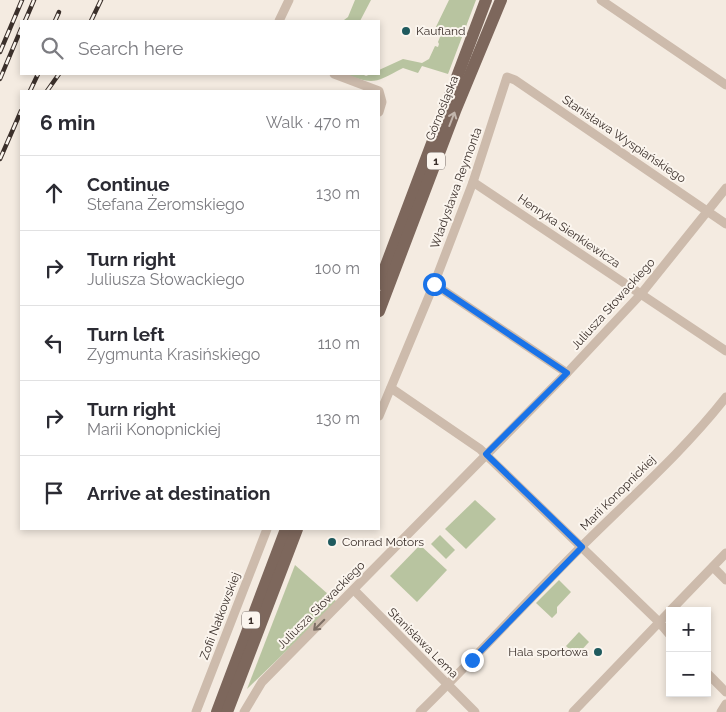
<!DOCTYPE html>
<meta charset="utf-8">
<style>
:root{--surface:#fff;--page:#f2f2f3;--text:#2b2b33;--muted:#7c7c81;--line:#e1e1e2}
body{margin:0;font-family:Raleway,sans-serif;background:var(--page);color:var(--text)}
.controls{position:absolute;right:15px;bottom:15px;display:grid;overflow:hidden;border-radius:0px;box-shadow:0 2px 8px #0003}
.controls button{width:45px;height:45px;display:grid;place-items:center;padding:0;border:0;border-bottom:1px solid var(--line);background:var(--surface);color:var(--text);font:25px sans-serif}
.stop{position:absolute;width:15px;height:15px;margin:-11px;border:4px solid #1a73e8;border-radius:50%;background:#fff}
.stop.end{background:#1a73e8;border-color:#fff;box-shadow:0 1px 5px #0008}
.list{margin:0;padding:0;list-style:none}
h2{display:flex;justify-content:space-between;align-items:center;height:65px;margin:0;padding:0 20px;font-size:21px}
h2 small{font-size:16px;font-weight:400;color:var(--muted)}
.list li{display:grid;grid-template-columns:32px 1fr auto;gap:15px;align-items:center;box-sizing:border-box;height:75px;padding:0 20px;border-top:1px solid var(--line)}
.list b{display:block;font-size:19px;white-space:nowrap}
.list p{margin:0;font-size:16px;white-space:nowrap;color:var(--muted)}
.list em{font-size:16px;font-style:normal;color:var(--muted)}
.icon{flex:none;width:28px;height:28px;fill:none;stroke:currentColor;stroke-width:2;stroke-linecap:round;stroke-linejoin:round}
.map{position:relative;flex:none;width:726px;height:712px;overflow:hidden}
.search{position:absolute;background:var(--surface);box-shadow:0 2px 8px #0003;left:20px;top:20px;width:360px;height:55px;display:flex;align-items:center;gap:12px;box-sizing:border-box;padding:0 18px;border-radius:0px;color:var(--muted);font-size:19px}
.panel{position:absolute;background:var(--surface);box-shadow:0 2px 8px #0003;left:20px;top:90px;width:360px;height:440px;border-radius:0px}
.map>svg:first-child{display:block}
.green{fill:#b8c4a0}
.lines{fill:none;stroke-linecap:round;stroke-linejoin:round}
.street{stroke:#cdbbac;stroke-width:9}
.primary{stroke:#7d675c;stroke-width:12}
.rail-casing{stroke:#3b302b;stroke-width:4.5}
.rail{stroke:#fbf5ee;stroke-width:2.5;stroke-dasharray:8;stroke-linecap:butt}
.oneway{stroke:#c2b5ac}
.oneway2{stroke:#7d6f65}
.route{stroke:#1a73e8;stroke-width:6}
.poi-dot{fill:#1f5a5e;stroke:#fbf5ee;stroke-width:2}
.labels{text-anchor:middle;stroke-width:4;stroke-linejoin:round;paint-order:stroke}
.shield{fill:#fbf5ee;stroke:#756b66;stroke-width:1}
.shield-label{font-size:11px;font-weight:bold;fill:#3b302b}
.poi-label{font-size:12px;fill:#3b302b;stroke:#fbf5ee;text-anchor:start}
.street-label{font-size:12px;fill:#3b302b;stroke:#fbf5ee}
</style>
<div class="map">
<svg width="726" height="712" viewBox="0 0 726 712">
<rect width="100%" height="100%" fill="#f4ebe1"/>
<!-- green -->
<g class="green">
<polygon points="355,0 371,0 360,21 346,21 344,20 348,17"/>
<path d="M449,0H476L448,74L422,66L418,73L403,68C374,83 375,85 344,74H362L366,76L371,74H379V70L403,59L422,63L429,59L435,46L438,47L439,44L438,42L440,37L433,33Z"/>
<polygon points="475,500 496,519 466,549 445,529"/>
<polygon points="440,535 455,550 446,559 431,544"/>
<polygon points="420,545 447,570 417,602 390,576"/>
<polygon points="295,565 337,602 247,689"/>
<polygon points="559,580 571,592 557,607 557,613 552,618 536,603"/>
<polygon points="579,632 589,642 576,656 566,646"/>
</g>
<g class="lines">
<!-- street -->
<g class="street">
<polyline points="601,0 726,85"/>
<polyline points="279,21 289,0"/>
<polyline points="334,74 379,91 382,102 379,112"/>
<polyline points="473,182 726,351"/>
<polyline points="434,284 567,373"/>
<polyline points="391,388 480,449 659,622 670,635"/>
<polyline points="379,416 434,284 473,182 507,77 515,80 726,224"/>
<polyline points="713,567 726,580"/>
<polyline points="354,590 475,712"/>
<polyline points="670,611 726,553"/>
<polyline points="707,673 726,692"/>
<polyline points="196,712 267,529"/>
<polyline points="244,712 262,682 567,373 641,294 726,188"/>
<path d="M420,712C475,658 527,601 581,547C630,498 683,452 726,397"/>
<polyline points="573,712 670,611"/>
<polyline points="721,712 726,704"/>
</g>
<!-- primary -->
<g class="primary">
<polyline points="379,284 486,0"/>
<polyline points="379,311 455,111 501,0"/>
<polyline points="217,712 286,529"/>
<polyline points="227,712 297,529"/>
</g>
<defs>
<g id="rail">
<polyline points="25,21 34,0"/>
<polyline points="55,21 59,12"/>
<polyline points="91,21 101,0"/>
<polyline points="0,52 22,0"/>
<polyline points="0,79 21,29"/>
<polyline points="30,91 38,74"/>
<polyline points="47,91 59,74"/>
<polyline points="0,159 21,111"/>
</g>
</defs>
<!-- rail casing -->
<use href="#rail" class="rail-casing"/>
<!-- rail -->
<use href="#rail" class="rail"/>
</g>
<!-- one-way arrows -->
<defs><path id="oneway-shaft" d="M-6 0H5M1.5-3L5.5 0L1.5 3" fill="none" stroke-width="1.6" stroke-linecap="round" stroke-linejoin="round" transform="scale(1.25)"/></defs>
<use class="oneway" href="#oneway-shaft" transform="translate(452 119) rotate(-69)"/>
<use class="oneway2" href="#oneway-shaft" transform="translate(319 625) rotate(135)"/>
<g class="lines">
<!-- route -->
<polyline class="route" points="434,284 567,373 486,454 582,547 472,660"/>
</g>
<!-- markers -->
<g class="poi-dot">
<circle cx="406" cy="31" r="5"/>
<circle cx="332" cy="542" r="5"/>
<circle cx="598" cy="652" r="5"/>
</g>
<g class="labels">
<!-- shield labels -->
<g class="shield">
<rect x="427" y="152.5" width="18" height="17" rx="4"/>
<rect x="242" y="611.5" width="18" height="17" rx="4"/>
</g>
<g class="shield-label">
<text x="436" y="165">1</text>
<text x="251" y="624">1</text>
</g>
<!-- poi labels -->
<g class="poi-label">
<text x="416" y="35">Kaufland</text>
<text x="342" y="546">Conrad Motors</text>
<text x="588" y="656" text-anchor="end">Hala sportowa</text>
</g>
<!-- street labels -->
<g class="street-label">
<text transform="translate(442 108) rotate(-68)" y="4">Górnośląska</text>
<text transform="translate(624 139) rotate(34)" y="4">Stanisława Wyspiańskiego</text>
<text transform="translate(456 188) rotate(-70)" y="4">Władysława Reymonta</text>
<text transform="translate(569 231) rotate(34)" y="4">Henryka Sienkiewicza</text>
<text transform="translate(613 304) rotate(-48)" y="4">Juliusza Słowackiego</text>
<text transform="translate(618 493) rotate(-45)" y="4">Marii Konopnickiej</text>
<text transform="translate(321 605) rotate(-45)" y="4">Juliusza Słowackiego</text>
<text transform="translate(220 616) rotate(-69)" y="4">Zofii Nałkowskiej</text>
<text transform="translate(423 643) rotate(45)" y="4">Stanisława Lema</text>
</g>
</g>
</svg>
<div class="controls">
<button>+</button>
<button>−</button>
</div>
<div class="stop" style="left:434px;top:284px"></div>
<div class="stop end" style="left:472px;top:660px"></div>
<div class="search"><svg class="icon" aria-label="search" viewBox="0 0 24 24"><circle cx="10" cy="10" r="6"/><path d="M15 15l6 6"/></svg>Search here</div>
<section class="panel">
<h2>6 min<small>Walk · 470 m</small></h2>
<ul class="list">
<li><svg class="icon" aria-label="ahead" viewBox="0 0 24 24"><path d="M12 20V5M6 11l6-6 6 6"/></svg><div><b>Continue</b><p>Stefana Żeromskiego</p></div><em>130 m</em></li>
<li><svg class="icon" aria-label="right" viewBox="0 0 24 24"><path d="M7 20v-9h11M14 6l5 5-5 5"/></svg><div><b>Turn right</b><p>Juliusza Słowackiego</p></div><em>100 m</em></li>
<li><svg class="icon" aria-label="left" viewBox="0 0 24 24"><path d="M17 20v-9H6M10 6l-5 5 5 5"/></svg><div><b>Turn left</b><p>Zygmunta Krasińskiego</p></div><em>110 m</em></li>
<li><svg class="icon" aria-label="right" viewBox="0 0 24 24"><path d="M7 20v-9h11M14 6l5 5-5 5"/></svg><div><b>Turn right</b><p>Marii Konopnickiej</p></div><em>130 m</em></li>
<li><svg class="icon" aria-label="arrive" viewBox="0 0 24 24"><path d="M6 21V4h12l-3 4 3 4H6"/></svg><div><b>Arrive at destination</b></div></li>
</ul>
</section>
</div>
